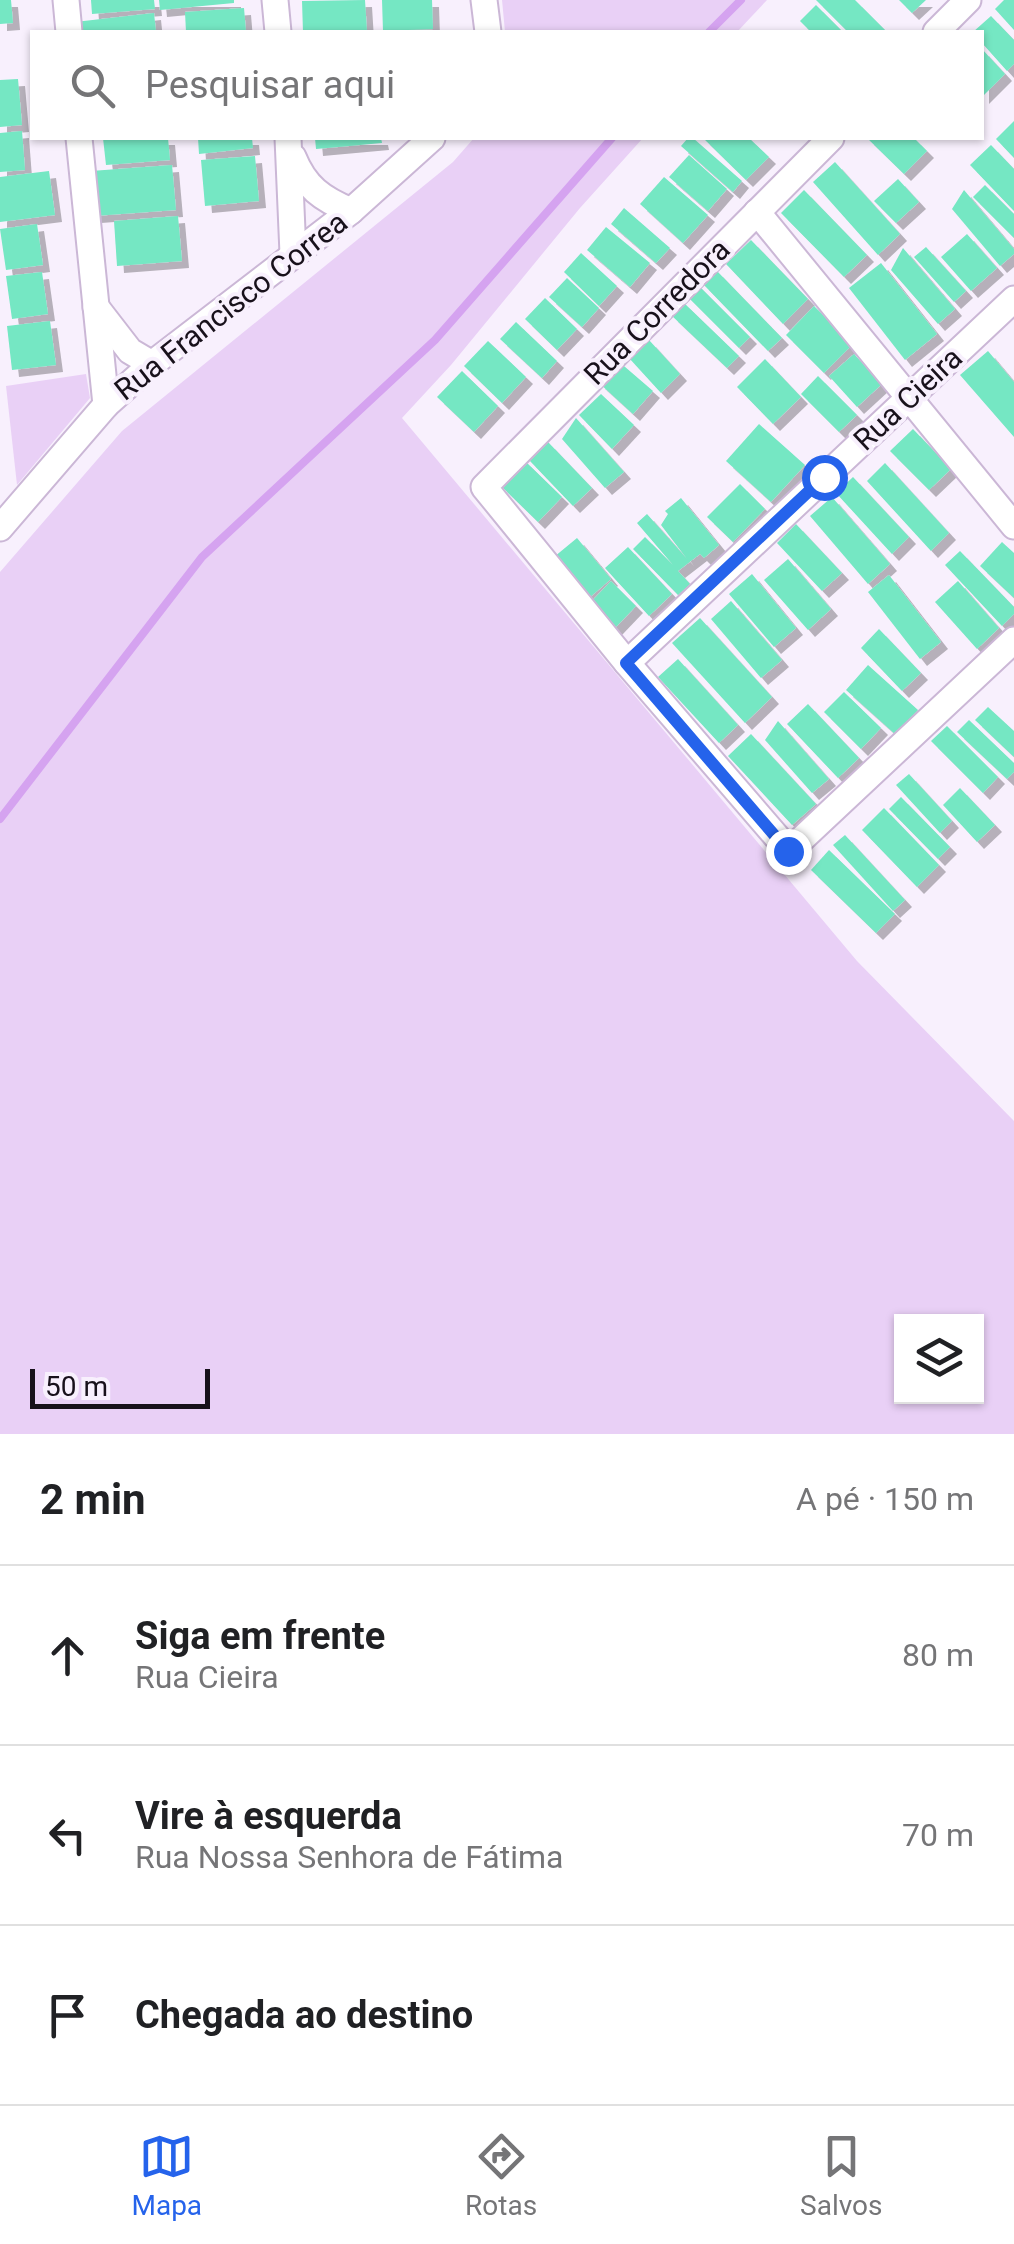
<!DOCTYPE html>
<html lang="pt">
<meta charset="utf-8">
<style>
:root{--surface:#fff;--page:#f6f6f6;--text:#202124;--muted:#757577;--line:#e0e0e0;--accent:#2563eb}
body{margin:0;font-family:Roboto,sans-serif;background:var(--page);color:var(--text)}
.controls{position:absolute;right:30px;bottom:30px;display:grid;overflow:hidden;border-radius:0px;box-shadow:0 2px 8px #0004}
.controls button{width:90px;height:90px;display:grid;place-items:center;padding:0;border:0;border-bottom:2px solid var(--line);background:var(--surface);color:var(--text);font:50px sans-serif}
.scale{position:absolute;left:30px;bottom:25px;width:180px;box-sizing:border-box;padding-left:10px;border:5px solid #18111b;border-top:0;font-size:28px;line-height:35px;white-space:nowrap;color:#18111b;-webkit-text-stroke:8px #f8f0fd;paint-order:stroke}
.stop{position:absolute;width:30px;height:30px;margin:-22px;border:8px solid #2563eb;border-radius:50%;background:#fff}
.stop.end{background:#2563eb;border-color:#fff;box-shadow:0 2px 10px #0008}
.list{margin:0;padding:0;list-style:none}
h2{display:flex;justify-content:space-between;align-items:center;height:130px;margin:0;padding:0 40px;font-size:42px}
h2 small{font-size:32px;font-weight:400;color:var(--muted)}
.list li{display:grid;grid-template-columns:65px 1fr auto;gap:30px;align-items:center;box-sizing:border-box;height:180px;padding:0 40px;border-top:2px solid var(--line)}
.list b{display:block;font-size:38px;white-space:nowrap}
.list p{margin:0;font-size:32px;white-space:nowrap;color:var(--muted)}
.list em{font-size:32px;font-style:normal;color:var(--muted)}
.icon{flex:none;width:55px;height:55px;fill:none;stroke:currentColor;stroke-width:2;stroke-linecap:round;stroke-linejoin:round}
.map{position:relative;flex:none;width:1014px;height:1434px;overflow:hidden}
.search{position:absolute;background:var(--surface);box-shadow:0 2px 8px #0004;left:30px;right:30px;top:30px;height:110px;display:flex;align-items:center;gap:25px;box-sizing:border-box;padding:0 35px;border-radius:0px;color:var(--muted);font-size:38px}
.sheet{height:670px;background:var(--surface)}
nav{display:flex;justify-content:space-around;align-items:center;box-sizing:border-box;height:140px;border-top:2px solid var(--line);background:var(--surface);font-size:28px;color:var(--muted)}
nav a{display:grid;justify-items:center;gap:5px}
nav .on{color:var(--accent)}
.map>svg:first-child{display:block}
.green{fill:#e9d0f6;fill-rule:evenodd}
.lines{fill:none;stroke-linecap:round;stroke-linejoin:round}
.stream{stroke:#d5a3f0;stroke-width:8}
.building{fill:#74e7c3;filter:url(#shadow)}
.minor-casing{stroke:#cbb7d6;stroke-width:29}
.minor{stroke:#fff;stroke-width:25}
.route{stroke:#2563eb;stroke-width:12}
.labels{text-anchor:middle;stroke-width:8;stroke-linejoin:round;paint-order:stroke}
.street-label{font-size:30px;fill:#18111b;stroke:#f8f0fd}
</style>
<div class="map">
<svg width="1014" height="1434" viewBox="0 0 1014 1434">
<defs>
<filter id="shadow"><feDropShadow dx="7" dy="7" stdDeviation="0" flood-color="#0004"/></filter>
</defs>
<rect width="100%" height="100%" fill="#f8f0fd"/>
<!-- green -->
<g class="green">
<polygon points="502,0 767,0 737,32 505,32"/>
<path d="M474,138H643L580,208L451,365L402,418L857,961L1014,1121V1434H0V572L122,431L453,162ZM902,1322H976V1396H902Z"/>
<polygon points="86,374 90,398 17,485 6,386"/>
</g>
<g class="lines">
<!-- stream -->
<g class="stream">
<polyline points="709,32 741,0"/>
<polyline points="0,819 202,557 435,340 612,138"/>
</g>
</g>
<!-- building -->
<g class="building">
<polygon points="0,0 11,0 13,23 0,24"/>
<polygon points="91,0 154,0 155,9 92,14"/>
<polygon points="159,0 234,0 234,3 160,10"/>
<polygon points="365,0 367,32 303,32 302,1"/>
<polygon points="382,0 432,0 433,29 383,31"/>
<polygon points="816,0 855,0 887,32 848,32"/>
<polygon points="899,0 926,0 912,13"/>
<polygon points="1004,0 1014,0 1014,30 995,9"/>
<polygon points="816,5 843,32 811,32 800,21"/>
<polygon points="244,8 246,32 186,32 185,12"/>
<polygon points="154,13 156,32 76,32 75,22"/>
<polygon points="991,16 1014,40 1014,64 1007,71 982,43 982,32 973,32"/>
<polygon points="982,49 1005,74 982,97"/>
<polygon points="18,79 22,125 0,127 0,80"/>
<polygon points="1014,121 1014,158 996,139"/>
<polygon points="22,131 25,170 0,172 0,133"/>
<polygon points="103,138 168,138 170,160 106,165"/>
<polygon points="198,138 252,138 253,148 199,154"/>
<polygon points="315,138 381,138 382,143 316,149"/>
<polygon points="688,138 693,138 742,181 733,192 681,146"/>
<polygon points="703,138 749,138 769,157 746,180"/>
<polygon points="867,138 914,138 927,151 904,174"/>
<polygon points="991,145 1014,169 1014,211 970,165"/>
<polygon points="689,155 727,189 708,211 669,177"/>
<polygon points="255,156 259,201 205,206 201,160"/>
<polygon points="835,162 900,234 878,255 813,182"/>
<polygon points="172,165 176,210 94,216 91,171"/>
<polygon points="49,171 55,215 0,222 0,177"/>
<polygon points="664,177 708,215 683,243 640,204"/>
<polygon points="898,179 919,202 896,223 874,201"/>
<polygon points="985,185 1014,214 1014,238 973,197"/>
<polygon points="804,190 867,255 844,277 781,213"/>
<polygon points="964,190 1014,249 1014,254 1000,266 952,209"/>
<polygon points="624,208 670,248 656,263 611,224"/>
<polygon points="178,216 182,261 117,266 114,221"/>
<polygon points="37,224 43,265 6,270 0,229"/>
<polygon points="606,227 650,263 630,287 587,250"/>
<polygon points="967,234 997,268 971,291 941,257"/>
<polygon points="751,240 808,299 783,324 726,264"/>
<polygon points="926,247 966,291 954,302 914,257"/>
<polygon points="903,248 955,309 938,324 891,270"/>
<polygon points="581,253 617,286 599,306 564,272"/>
<polygon points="881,263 937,334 905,360 849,288"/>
<polygon points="716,270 782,338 768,351 702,283"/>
<polygon points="42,272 48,314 12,319 6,276"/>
<polygon points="567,278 599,308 582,327 549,297"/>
<polygon points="695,282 750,337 739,348 684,293"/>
<polygon points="545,298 577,329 557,350 525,319"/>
<polygon points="683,302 739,356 727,368 671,315"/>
<polygon points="814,306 853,344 824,373 786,335"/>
<polygon points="50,321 56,365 12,370 7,326"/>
<polygon points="516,322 557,361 542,378 500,339"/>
<polygon points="649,340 680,374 661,393 629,358"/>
<polygon points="488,341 526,377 502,403 464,366"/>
<polygon points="988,351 1014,382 1014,437 960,375"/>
<polygon points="854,354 882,384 857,407 829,376"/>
<polygon points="765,359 801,397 773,424 737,387"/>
<polygon points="617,360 653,391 633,414 598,382"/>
<polygon points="462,371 498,406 474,432 437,397"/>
<polygon points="818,376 857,415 839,432 801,394"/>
<polygon points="601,394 634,425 612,449 579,415"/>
<polygon points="576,418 624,472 605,488 562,439"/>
<polygon points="759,424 805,465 771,502 726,461"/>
<polygon points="913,429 951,469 929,490 890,451"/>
<polygon points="548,442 592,488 573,506 529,460"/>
<polygon points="524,460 562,497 538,522 500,485"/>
<polygon points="885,463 949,533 931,551 867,481"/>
<polygon points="853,477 909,537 892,554 836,493"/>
<polygon points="740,484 765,509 733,542 707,517"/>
<polygon points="832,497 890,564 868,584 810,516"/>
<polygon points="681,498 719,545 704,558 700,554 678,571 690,584 678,595 633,549 645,537 673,565 637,523 647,514 687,559 661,525 668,514 665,511"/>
<polygon points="796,524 842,573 822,591 777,543"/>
<polygon points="577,538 611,579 589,598 554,557"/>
<polygon points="1002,542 1014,553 1014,598 980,566"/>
<polygon points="628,547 672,594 649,616 614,578 617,576 614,578 605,568"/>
<polygon points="960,551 1014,607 1014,614 1002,626 945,565"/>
<polygon points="788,559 831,609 808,630 764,580"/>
<polygon points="752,574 796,628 774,647 729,594"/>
<polygon points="889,575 941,642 920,659 868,592"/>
<polygon points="611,581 636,606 615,628 590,603"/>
<polygon points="958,581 999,628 977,649 935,602"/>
<polygon points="731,601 782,660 761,678 711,619"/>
<polygon points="700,618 772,697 745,723 672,643"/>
<polygon points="879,629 921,673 902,691 861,648"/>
<polygon points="678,659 738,725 719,743 658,677"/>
<polygon points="868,665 918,710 895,734 846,690"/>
<polygon points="844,692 881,728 861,749 824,712"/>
<polygon points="808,704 859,758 838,778 787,724"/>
<polygon points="988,707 1014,731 1014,757 975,720"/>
<polygon points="969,720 1014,763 1014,772 1007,779 957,732"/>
<polygon points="778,721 829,779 812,793 765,740"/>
<polygon points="947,726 998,777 983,793 931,741"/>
<polygon points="751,734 816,804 792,825 728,756"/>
<polygon points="909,774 952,821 940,833 896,785"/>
<polygon points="960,788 995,825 977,842 943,805"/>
<polygon points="901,797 950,847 938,859 889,809"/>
<polygon points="884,808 939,865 917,887 862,830"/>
<polygon points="845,835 905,900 893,911 833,845"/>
<polygon points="829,850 895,914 876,933 811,870"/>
</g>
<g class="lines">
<defs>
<g id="minor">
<polyline points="66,0 69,32"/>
<polyline points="275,0 278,32"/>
<polyline points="484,0 488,32"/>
<polyline points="936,32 968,0"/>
<polyline points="79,138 106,405"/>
<polyline points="288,138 293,254"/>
<polyline points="831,138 484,487 627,663 789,851 1014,640"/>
<path d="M293,157C305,187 322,199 351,211"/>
<polyline points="757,212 1014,526"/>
<polyline points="96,307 130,351 152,364"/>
<polyline points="0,528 106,405 152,364 351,211 432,138"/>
<polyline points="627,663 1014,299"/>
</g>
</defs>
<!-- minor casing -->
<use href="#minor" class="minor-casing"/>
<!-- minor -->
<use href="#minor" class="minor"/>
</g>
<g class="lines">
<!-- route -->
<polyline class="route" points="788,851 626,663 824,477"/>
</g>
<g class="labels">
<!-- street labels -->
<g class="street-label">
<text transform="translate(231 306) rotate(-38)" y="10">Rua Francisco Correa</text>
<text transform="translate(657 312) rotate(-45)" y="10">Rua Corredora</text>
<text transform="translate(908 399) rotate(-43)" y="10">Rua Cieira</text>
</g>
</g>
</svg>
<div class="controls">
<button><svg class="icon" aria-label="layers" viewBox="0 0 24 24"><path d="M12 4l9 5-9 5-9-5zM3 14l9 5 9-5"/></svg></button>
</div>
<div class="scale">50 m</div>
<div class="stop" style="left:824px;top:477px"></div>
<div class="stop end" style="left:788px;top:851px"></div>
<div class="search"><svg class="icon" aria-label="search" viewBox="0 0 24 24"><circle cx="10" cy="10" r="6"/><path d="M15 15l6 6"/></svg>Pesquisar aqui</div>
</div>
<section class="sheet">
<h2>2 min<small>A pé · 150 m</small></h2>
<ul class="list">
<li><svg class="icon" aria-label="ahead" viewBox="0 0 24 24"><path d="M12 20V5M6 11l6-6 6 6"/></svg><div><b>Siga em frente</b><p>Rua Cieira</p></div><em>80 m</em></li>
<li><svg class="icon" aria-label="left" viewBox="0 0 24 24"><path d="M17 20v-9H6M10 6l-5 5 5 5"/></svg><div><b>Vire à esquerda</b><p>Rua Nossa Senhora de Fátima</p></div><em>70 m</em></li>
<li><svg class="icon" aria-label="arrive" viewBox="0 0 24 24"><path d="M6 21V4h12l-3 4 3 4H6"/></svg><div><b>Chegada ao destino</b></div></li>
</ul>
</section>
<nav>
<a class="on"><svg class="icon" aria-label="map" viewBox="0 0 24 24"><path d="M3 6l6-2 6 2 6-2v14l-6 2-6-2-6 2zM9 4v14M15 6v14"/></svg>Mapa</a>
<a><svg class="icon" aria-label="directions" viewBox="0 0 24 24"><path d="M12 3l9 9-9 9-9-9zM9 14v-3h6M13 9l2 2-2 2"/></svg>Rotas</a>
<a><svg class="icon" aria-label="saved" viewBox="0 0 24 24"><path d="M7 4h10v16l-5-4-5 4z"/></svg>Salvos</a>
</nav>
